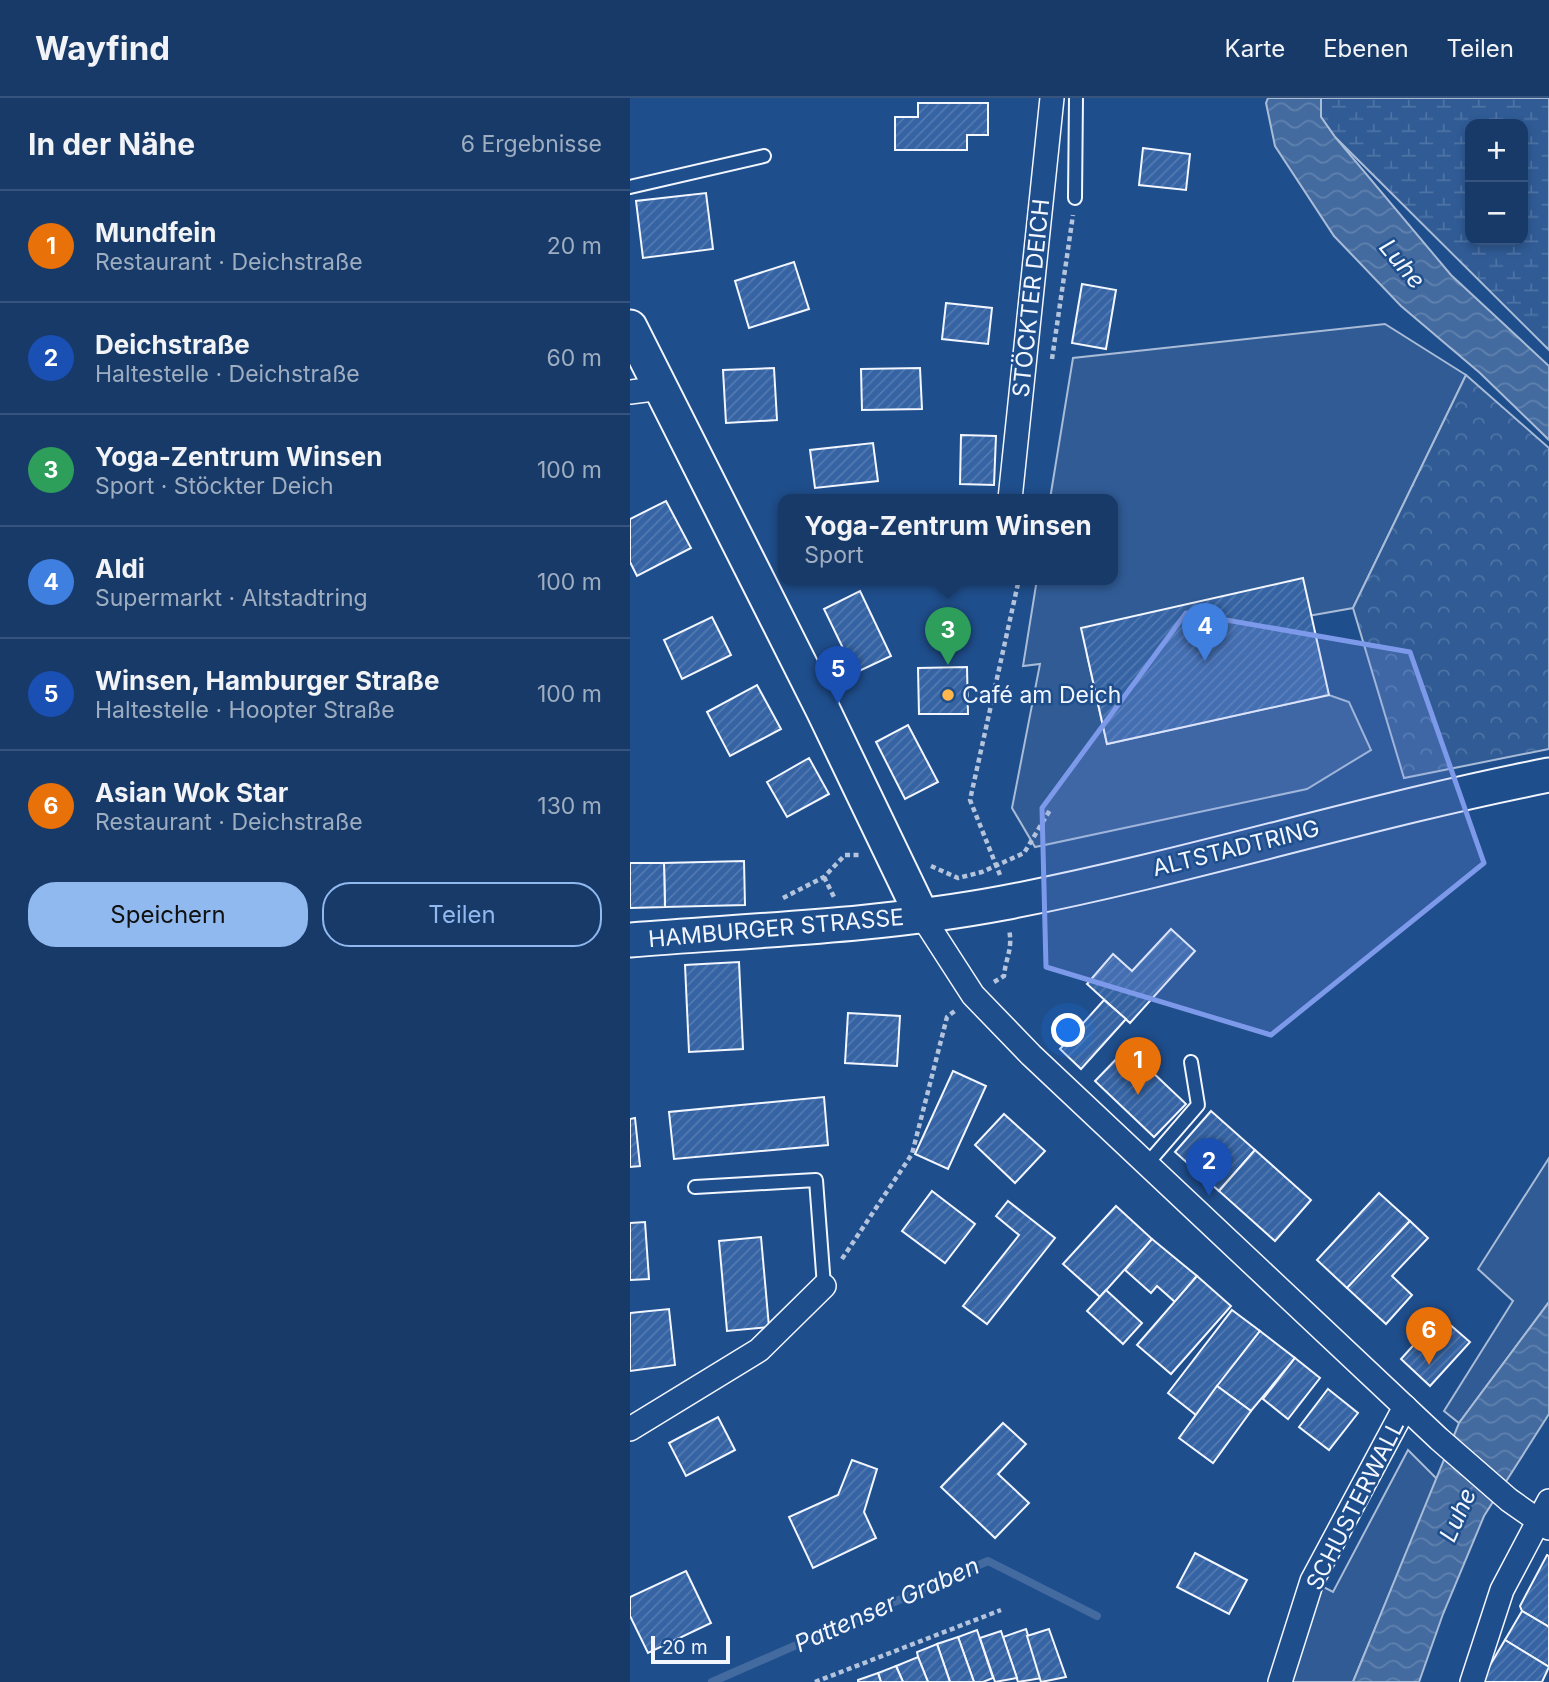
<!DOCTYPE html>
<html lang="de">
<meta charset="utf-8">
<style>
:root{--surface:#173a69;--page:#244571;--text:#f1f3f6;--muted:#9eadc0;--line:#36547d;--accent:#90b9f0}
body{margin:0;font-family:Inter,sans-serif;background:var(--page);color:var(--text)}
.controls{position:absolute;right:21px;top:21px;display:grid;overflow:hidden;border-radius:14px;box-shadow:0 4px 10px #0003}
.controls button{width:63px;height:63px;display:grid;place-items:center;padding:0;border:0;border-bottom:2px solid var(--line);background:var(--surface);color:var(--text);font:35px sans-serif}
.scale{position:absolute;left:21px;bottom:18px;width:79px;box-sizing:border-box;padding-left:7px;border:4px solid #f2f6ff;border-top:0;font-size:19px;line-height:24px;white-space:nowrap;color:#f2f6ff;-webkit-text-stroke:5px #1f4e8c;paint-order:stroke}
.you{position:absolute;left:439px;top:933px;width:24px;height:24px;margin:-18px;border:5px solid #fff;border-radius:50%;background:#1a73e8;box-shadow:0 0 0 10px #1a73e833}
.badge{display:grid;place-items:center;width:46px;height:46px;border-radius:50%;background:var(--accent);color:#fff;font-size:23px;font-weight:700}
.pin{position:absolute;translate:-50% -58px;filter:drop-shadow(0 2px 4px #0008)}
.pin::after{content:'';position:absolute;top:37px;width:24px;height:21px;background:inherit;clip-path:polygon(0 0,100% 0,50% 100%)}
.popup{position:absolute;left:148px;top:396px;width:340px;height:91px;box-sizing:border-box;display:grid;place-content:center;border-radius:14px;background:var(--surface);filter:drop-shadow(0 2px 5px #0005);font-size:23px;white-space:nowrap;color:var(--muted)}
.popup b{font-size:26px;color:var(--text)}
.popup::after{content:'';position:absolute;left:50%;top:100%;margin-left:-14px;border:14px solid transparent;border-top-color:var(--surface)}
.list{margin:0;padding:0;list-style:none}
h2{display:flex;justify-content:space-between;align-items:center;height:91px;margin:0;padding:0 28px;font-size:30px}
h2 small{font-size:23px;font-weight:400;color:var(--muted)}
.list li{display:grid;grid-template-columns:46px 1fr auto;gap:21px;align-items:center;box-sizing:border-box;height:112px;padding:0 28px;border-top:2px solid var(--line)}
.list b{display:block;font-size:26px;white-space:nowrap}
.list p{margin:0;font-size:23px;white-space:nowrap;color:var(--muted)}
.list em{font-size:23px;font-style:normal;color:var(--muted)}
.actions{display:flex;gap:14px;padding:21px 28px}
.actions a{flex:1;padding:16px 0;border:2px solid var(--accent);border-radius:28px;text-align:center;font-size:24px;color:var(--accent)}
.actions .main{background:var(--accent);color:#111}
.map{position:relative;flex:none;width:919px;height:1584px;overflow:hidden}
header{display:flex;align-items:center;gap:42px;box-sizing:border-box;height:98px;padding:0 35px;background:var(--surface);border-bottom:2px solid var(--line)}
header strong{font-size:33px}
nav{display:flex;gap:38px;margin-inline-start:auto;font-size:24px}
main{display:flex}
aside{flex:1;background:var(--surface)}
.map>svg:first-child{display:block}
.built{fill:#305b95;stroke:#a8bbd7;stroke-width:2}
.forest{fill:url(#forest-crowns);stroke:#a8bbd7;stroke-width:2}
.wetland{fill:url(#wetland-marsh);stroke:#a8bbd7;stroke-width:2;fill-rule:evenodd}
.water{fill:url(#water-waves);stroke:#a8bbd7;stroke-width:2}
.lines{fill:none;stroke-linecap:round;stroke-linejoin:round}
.stream{stroke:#446ba0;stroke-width:8}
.building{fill:url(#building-hatch);stroke:#f2f6ff;stroke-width:2}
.lane-casing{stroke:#f2f6ff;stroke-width:16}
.street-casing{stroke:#f2f6ff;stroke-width:26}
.secondary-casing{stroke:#f2f6ff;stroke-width:37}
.path{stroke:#b3c4dc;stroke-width:4.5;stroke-dasharray:5 3.5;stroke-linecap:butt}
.lane{stroke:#1f4e8c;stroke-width:12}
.street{stroke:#1f4e8c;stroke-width:23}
.secondary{stroke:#1f4e8c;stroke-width:33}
.marked{fill:#7d9aea;fill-opacity:0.2;stroke:#7d9aea;stroke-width:5;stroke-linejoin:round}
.poi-dot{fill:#ffb74d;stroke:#1f4e8c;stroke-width:2.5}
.labels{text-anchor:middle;stroke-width:5;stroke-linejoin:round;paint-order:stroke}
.street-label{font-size:23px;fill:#f2f6ff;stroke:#1f4e8c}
.poi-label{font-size:23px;fill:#f2f6ff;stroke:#1f4e8c;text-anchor:start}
.water-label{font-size:24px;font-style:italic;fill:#f2f6ff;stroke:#1f4e8c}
</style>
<header>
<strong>Wayfind</strong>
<nav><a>Karte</a><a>Ebenen</a><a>Teilen</a></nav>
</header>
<main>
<aside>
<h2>In der Nähe<small>6 Ergebnisse</small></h2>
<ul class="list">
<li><span class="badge" style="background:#e8710a">1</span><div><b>Mundfein</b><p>Restaurant · Deichstraße</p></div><em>20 m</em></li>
<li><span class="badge" style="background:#1a4fb4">2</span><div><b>Deichstraße</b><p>Haltestelle · Deichstraße</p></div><em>60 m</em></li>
<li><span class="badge" style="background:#2e9e5b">3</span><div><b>Yoga-Zentrum Winsen</b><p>Sport · Stöckter Deich</p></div><em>100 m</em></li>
<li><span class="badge" style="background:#3f7fe0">4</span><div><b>Aldi</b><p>Supermarkt · Altstadtring</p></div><em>100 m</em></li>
<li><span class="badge" style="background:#1a4fb4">5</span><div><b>Winsen, Hamburger Straße</b><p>Haltestelle · Hoopter Straße</p></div><em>100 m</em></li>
<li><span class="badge" style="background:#e8710a">6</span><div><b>Asian Wok Star</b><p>Restaurant · Deichstraße</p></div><em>130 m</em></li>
</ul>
<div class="actions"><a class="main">Speichern</a><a>Teilen</a></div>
</aside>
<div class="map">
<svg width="919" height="1584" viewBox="0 0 919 1584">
<defs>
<pattern id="forest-crowns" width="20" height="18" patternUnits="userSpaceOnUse" patternTransform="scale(1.75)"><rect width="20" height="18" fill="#305b95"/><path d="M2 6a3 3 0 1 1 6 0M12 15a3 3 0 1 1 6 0" fill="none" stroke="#4e73a5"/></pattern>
<pattern id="wetland-marsh" width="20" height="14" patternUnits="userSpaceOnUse" patternTransform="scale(1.75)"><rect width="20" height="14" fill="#305b95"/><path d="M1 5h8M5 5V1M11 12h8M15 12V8" fill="none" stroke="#4e73a5"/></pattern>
<pattern id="water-waves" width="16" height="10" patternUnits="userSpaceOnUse" patternTransform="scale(1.75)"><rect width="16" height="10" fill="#446ba0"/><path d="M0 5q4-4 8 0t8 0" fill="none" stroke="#5f81ae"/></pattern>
<pattern id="building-hatch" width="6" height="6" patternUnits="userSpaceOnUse" patternTransform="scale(1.75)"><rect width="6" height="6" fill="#3563a3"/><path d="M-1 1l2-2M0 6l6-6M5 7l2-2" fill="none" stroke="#537ab1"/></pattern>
</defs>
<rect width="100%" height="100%" fill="#1f4e8c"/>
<!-- built -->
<g class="built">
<polygon points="755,226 836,277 723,510 457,557 477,646 699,597 719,604 741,652 677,691 405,749 382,710 410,566 393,568 407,481 482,481 482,401 420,401 443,260"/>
<polygon points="919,1060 919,1204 829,1325 814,1313 883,1203 848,1171"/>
<polygon points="778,1352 807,1381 723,1584 650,1584 682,1483 703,1494"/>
</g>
<!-- forest -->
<polygon class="forest" points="836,277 919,350 919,651 774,680 723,510"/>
<!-- wetland -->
<path class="wetland" d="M691,0H919V252L705,39L691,19ZM840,26H893V142H840Z"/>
<!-- water -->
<g class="water">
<polygon points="638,0 691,0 691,19 705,39 821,177 919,268 919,342 850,275 771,208 704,138 645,48 636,5"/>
<polygon points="919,1204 919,1316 854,1418 813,1516 789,1584 723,1584 829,1325"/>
</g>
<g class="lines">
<!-- stream -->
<polyline class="stream" points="82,1584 358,1463 467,1518"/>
</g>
<!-- building -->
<g class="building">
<polygon points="288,5 358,5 358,37 337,37 337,52 265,52 265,19 288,19"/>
<polygon points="513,50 560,56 556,92 509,87"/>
<polygon points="76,95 83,151 13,160 6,103"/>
<polygon points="164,164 179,211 119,230 105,183"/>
<polygon points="452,186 486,192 476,251 442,245"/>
<polygon points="316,205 362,210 358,246 312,241"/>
<polygon points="144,270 147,322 96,325 93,272"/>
<polygon points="290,270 292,311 232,312 231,271"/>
<polygon points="331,337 366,338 364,387 330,386"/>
<polygon points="243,345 248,383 185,390 180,352"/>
<polygon points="36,403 61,450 7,478 0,464 0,421"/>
<polygon points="673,480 699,597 477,646 451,530"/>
<polygon points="230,493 261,558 225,575 194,511"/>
<polygon points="82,519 101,557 52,581 34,542"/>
<polygon points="337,569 338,616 289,616 288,570"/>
<polygon points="127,587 151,631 100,658 77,614"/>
<polygon points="278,627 308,684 275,701 246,644"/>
<polygon points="179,660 199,696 157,719 137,684"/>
<polygon points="114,763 115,807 35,809 34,765"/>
<polygon points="0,765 34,765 35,809 0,810"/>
<polygon points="541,831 565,853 500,925 457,886 483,856 502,873"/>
<polygon points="109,864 113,951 59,954 55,867"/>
<polygon points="474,902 496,921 451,971 430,951"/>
<polygon points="218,915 270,918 267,968 215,965"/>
<polygon points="497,950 556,1006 524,1039 465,983"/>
<polygon points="323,973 356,988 318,1071 285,1056"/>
<polygon points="194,999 198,1047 44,1061 39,1014"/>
<polygon points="581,1013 625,1052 589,1093 545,1054"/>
<polygon points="374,1016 415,1053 385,1085 345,1047"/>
<polygon points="5,1020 10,1068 0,1069 0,1021"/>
<polygon points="625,1052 681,1102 645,1143 589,1093"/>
<polygon points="302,1093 345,1126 315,1165 272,1133"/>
<polygon points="749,1095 780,1123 717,1190 687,1162"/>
<polygon points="378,1103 425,1140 357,1226 333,1208 389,1137 366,1118"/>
<polygon points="486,1108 522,1141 470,1199 433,1166"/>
<polygon points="780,1123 798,1140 762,1178 782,1197 756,1226 717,1190"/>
<polygon points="15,1124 19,1181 0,1182 0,1125"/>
<polygon points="131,1139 139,1229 97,1233 89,1143"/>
<polygon points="522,1141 567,1178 545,1204 527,1188 521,1195 495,1172"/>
<polygon points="567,1178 601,1208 541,1276 507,1247"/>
<polygon points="476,1192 512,1225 493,1246 457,1213"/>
<polygon points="39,1211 45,1267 0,1273 0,1215"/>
<polygon points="602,1212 630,1233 566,1317 538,1295"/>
<polygon points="810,1218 840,1244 800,1288 771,1261"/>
<polygon points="630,1233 665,1260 621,1313 587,1288"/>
<polygon points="665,1260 690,1280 658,1321 633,1301"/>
<polygon points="587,1288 621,1313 583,1365 549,1340"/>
<polygon points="698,1291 728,1315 699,1352 669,1329"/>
<polygon points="88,1319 105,1352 56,1378 39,1345"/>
<polygon points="373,1325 396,1346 368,1376 399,1405 365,1440 311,1389"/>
<polygon points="222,1362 247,1371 234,1414 246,1440 183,1470 159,1419 208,1397"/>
<polygon points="565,1455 617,1482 599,1516 547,1489"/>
<polygon points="917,1457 919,1458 919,1529 892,1513 890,1508"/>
<polygon points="56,1473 81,1525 18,1555 0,1518 0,1499"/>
<polygon points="892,1513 919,1529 919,1569 875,1542"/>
<polygon points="396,1531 412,1580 388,1584 373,1539"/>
<polygon points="419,1531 436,1579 411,1584 397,1538"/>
<polygon points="347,1532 363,1580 353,1584 344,1584 328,1539"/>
<polygon points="371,1533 387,1580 365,1584 350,1540"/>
<polygon points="328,1539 344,1584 320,1584 307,1546"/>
<polygon points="875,1542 919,1569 912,1584 850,1584"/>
<polygon points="307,1546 320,1584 298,1584 288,1559 287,1554"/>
<polygon points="288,1559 298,1584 273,1584 266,1568"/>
<polygon points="266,1568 273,1584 251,1584 248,1575"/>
<polygon points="248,1575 251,1584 228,1584 228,1582"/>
</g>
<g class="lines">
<defs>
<g id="lane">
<polyline points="0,89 134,58"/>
<polyline points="445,100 446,0"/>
<polyline points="517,1066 568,1007 561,964"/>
<polyline points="65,1089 186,1082 194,1188"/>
</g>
<g id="street">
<polyline points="0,294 31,290"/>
<polyline points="380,401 422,0"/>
<polyline points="292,818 343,897 401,957 809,1341 879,1402 919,1430"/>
<polyline points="0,1331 129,1252 194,1188"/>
<polyline points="650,1584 682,1483 775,1309"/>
<polyline points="842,1584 872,1492 919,1403"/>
</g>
<g id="secondary">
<polyline points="0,229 193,612 292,818"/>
<path d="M0,842C124,832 251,828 373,805C557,770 735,713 919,677"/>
</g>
</defs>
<!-- lane casing -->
<use href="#lane" class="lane-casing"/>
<!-- street casing -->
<use href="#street" class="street-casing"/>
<!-- secondary casing -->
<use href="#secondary" class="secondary-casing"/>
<!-- path -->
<g class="path">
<polyline points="422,261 443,117"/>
<polyline points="301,768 328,780 352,774 394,755 420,712"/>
<polyline points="370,777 340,702 389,481"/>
<polyline points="194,779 204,799"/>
<polyline points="153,800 194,779 215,757 231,757"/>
<path d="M364,884L374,878C376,858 383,852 379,831"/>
<polyline points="212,1161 282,1056 317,919 326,912"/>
<polyline points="185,1584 371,1512"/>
</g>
<!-- lane -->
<use href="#lane" class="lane"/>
<!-- street -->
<use href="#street" class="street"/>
<!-- secondary -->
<use href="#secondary" class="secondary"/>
</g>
<!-- marked area -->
<path class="marked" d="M556,515L780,554L854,765L641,937L416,869L412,710Z"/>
<!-- markers -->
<circle class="poi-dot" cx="318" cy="597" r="7"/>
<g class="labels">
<!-- street labels -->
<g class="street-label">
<text transform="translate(401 200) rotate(-84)" y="8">STÖCKTER DEICH</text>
<text transform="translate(606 750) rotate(-14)" y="8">ALTSTADTRING</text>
<text transform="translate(146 830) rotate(-5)" y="8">HAMBURGER STRASSE</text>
<text transform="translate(725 1407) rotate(-63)" y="8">SCHUSTERWALL</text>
</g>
<!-- poi labels -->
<g class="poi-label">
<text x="332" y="605">Café am Deich</text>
</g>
<!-- water labels -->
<g class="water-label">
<text transform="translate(772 166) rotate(50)" y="8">Luhe</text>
<text transform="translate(828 1417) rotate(-66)" y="8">Luhe</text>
<text transform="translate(257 1507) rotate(-24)" y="8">Pattenser Graben</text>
</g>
</g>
</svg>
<div class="controls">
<button>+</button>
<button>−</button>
</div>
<div class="scale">20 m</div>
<div class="you"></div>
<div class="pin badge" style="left:508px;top:997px;background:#e8710a">1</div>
<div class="pin badge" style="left:579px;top:1098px;background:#1a4fb4">2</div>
<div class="pin badge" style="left:318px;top:567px;background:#2e9e5b">3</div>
<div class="popup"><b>Yoga-Zentrum Winsen</b>Sport</div>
<div class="pin badge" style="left:575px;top:563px;background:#3f7fe0">4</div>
<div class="pin badge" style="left:208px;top:606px;background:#1a4fb4">5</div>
<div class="pin badge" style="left:799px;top:1267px;background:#e8710a">6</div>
</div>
</main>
